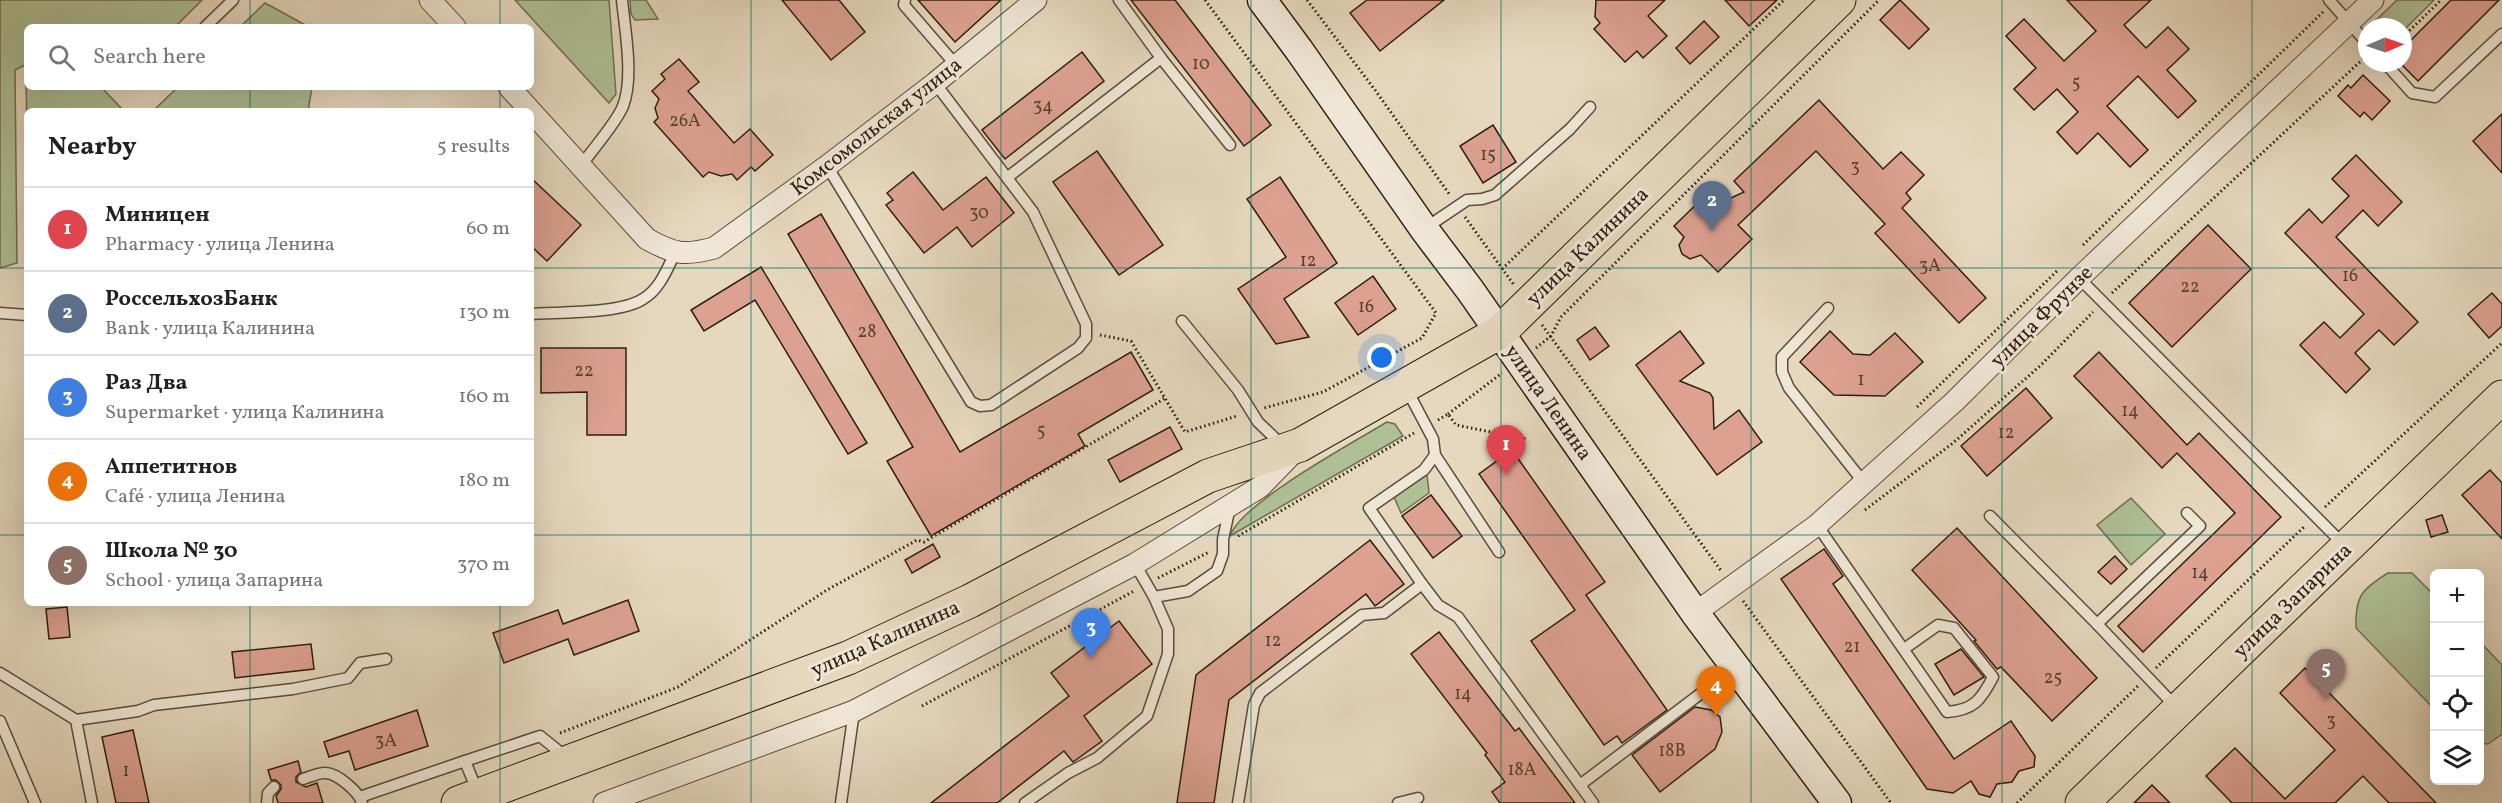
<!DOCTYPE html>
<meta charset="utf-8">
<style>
:root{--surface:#fff;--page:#f2f2f2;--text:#202124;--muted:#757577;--line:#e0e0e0;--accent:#0b8043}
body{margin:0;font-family:Vollkorn,serif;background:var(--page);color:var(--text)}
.controls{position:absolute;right:18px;bottom:18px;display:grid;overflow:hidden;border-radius:9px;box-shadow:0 6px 24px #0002}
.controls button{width:54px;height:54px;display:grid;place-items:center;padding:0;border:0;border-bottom:2px solid var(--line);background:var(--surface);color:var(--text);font:30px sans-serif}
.compass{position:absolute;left:2358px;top:18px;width:54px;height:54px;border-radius:50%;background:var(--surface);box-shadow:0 6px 24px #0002;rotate:88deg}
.you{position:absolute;left:1382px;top:358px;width:21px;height:21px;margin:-15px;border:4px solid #fff;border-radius:50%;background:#1a73e8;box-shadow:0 0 0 9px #1a73e833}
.badge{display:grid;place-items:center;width:39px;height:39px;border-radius:50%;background:var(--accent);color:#fff;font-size:20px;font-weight:700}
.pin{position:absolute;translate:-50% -50px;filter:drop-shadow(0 2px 3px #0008)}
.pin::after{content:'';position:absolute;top:32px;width:21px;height:18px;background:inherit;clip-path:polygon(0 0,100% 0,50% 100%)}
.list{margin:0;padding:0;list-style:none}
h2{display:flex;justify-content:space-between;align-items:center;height:78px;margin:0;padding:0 24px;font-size:26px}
h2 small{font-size:20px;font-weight:400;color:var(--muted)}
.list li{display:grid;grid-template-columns:39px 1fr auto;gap:18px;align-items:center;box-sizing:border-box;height:84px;padding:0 24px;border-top:2px solid var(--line)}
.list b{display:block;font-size:22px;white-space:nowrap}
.list p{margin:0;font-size:20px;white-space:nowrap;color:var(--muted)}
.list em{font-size:20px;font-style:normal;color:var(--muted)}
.icon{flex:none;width:33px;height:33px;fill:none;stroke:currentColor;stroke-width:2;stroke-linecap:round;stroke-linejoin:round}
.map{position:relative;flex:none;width:2502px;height:803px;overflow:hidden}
.search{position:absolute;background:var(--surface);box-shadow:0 6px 24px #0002;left:24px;top:24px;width:510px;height:66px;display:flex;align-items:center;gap:15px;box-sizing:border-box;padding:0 21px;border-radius:9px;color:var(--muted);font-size:22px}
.panel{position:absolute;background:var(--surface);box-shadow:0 6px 24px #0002;left:24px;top:108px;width:510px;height:498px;border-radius:9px}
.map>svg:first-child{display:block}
.green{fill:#afc096;stroke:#6e6f52;stroke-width:1.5}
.building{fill:#dda192;stroke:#2d1e0e;stroke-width:1.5}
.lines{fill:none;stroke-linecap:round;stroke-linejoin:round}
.service-casing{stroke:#5b4c3a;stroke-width:13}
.minor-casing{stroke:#5b4c3a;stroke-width:23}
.secondary-casing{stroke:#2d1e0e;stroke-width:31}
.primary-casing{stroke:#2d1e0e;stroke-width:35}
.path{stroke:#2d1e0e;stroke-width:3;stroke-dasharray:1.5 3;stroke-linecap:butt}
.service{stroke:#efe6d5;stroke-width:10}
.minor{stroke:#efe6d5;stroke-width:21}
.secondary{stroke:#efe6d5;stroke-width:28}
.primary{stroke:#e6d8bf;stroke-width:33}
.grid{fill:none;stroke:#0f766e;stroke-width:1.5;stroke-opacity:0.55}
.labels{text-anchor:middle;stroke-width:6;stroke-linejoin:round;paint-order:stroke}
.number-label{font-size:18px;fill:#593f2f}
.street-label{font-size:21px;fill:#2d1e0e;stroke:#efe6d5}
</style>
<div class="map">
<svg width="2502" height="803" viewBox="0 0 2502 803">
<rect width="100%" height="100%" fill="#e6d8bf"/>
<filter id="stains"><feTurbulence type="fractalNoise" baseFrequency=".00333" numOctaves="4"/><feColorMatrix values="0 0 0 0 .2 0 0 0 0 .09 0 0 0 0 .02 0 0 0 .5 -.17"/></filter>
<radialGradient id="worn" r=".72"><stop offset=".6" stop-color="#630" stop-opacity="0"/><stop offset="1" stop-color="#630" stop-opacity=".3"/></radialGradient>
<!-- green -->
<g class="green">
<polygon points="0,0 202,0 175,27 27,27 27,64 15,70 17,263 0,268"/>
<polygon points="515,0 609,0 616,94 609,103"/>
<polygon points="630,0 646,0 658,19 635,20 631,14"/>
<polygon points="2397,0 2434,0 2403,31 2403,27 2369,27"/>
<polygon points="265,3 309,27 240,27"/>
<polygon points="26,77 27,87 101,87 124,111 27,111 27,134"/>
<polygon points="178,87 312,87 308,111 153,111"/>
<path d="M1387,422L1395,424L1403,436L1230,536C1241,503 1354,442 1387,422Z"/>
<polygon points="1427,474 1429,493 1401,513 1394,497"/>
<polygon points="2131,498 2165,534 2131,565 2097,525"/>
<path d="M2388,573H2412L2434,595V709L2356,628C2355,596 2362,589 2388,573Z"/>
<polygon points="2480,642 2502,665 2502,734 2488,744 2480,743"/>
</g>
<!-- building -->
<g class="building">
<polygon points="782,0 839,0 865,32 831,60"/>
<polygon points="918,0 1001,0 955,42"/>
<polygon points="1131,0 1175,0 1271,125 1244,146"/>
<polygon points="1367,0 1444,0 1380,51 1350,13"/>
<polygon points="1596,0 1665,0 1648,16 1667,36 1643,58 1637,51 1625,62 1594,29 1600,23 1595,17"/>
<polygon points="1725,0 1777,0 1749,26"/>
<polygon points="1900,0 1929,29 1909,49 1880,20"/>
<polygon points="2067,0 2151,0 2124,25 2146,48 2168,27 2189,49 2167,70 2196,101 2178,118 2138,76 2107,106 2148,150 2130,167 2098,133 2077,154 2057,132 2078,112 2057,89 2034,110 2014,89 2036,68 2006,36 2024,19 2064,61 2096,31"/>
<polygon points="2451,0 2499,0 2418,81 2403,66 2403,48"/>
<polygon points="1704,21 1719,37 1690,64 1676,48"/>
<polygon points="1082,52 1104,81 1005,159 982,130"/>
<polygon points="679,59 699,82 688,91 734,143 750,129 773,155 755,171 751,167 737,180 732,174 721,176 709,172 703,177 654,122 658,118 655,108 659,99 652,91 665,79 661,74"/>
<polygon points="2363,75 2390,101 2372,120 2364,112 2360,117 2338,96 2348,85 2351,88"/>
<polygon points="1819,100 1883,169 1901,152 1924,175 1906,193 1911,199 1902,208 1986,298 1959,323 1875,233 1885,224 1816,151 1738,225 1752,239 1718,272 1701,255 1690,259 1682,254 1679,245 1684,237 1674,226 1708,193 1718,204 1744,192 1734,181"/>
<polygon points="2502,114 2502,173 2473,141"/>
<polygon points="1493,125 1516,162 1483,183 1460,146"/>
<polygon points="1097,151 1163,245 1119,275 1053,182"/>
<polygon points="2356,155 2402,202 2378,226 2363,210 2336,237 2418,322 2394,345 2379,330 2355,353 2370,369 2346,393 2300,345 2324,322 2340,338 2364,314 2285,233 2309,209 2322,223 2349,196 2332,179"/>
<polygon points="913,172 943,210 986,177 1014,213 972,247 957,227 924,253 886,205 893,200 887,193"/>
<polygon points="1280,177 1337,263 1284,299 1309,337 1276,344 1238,289 1286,257 1247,199"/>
<polygon points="531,178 581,225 547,261 531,246"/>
<polygon points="821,214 960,452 1131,352 1153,390 1078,434 1085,446 931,536 887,461 913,447 788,234"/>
<polygon points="2208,225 2251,269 2172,347 2129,303"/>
<polygon points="761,267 867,443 848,454 755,300 704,331 691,310"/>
<polygon points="1373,276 1396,309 1358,335 1335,303"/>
<polygon points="2492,293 2502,304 2502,326 2489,338 2468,314"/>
<polygon points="1595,327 1609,346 1590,360 1577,340"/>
<polygon points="1680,331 1704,363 1680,381 1710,393 1713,398 1714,429 1739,410 1762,442 1717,475 1636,365"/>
<polygon points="1830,331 1853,354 1870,355 1895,333 1923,362 1885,396 1834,395 1800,362"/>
<polygon points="541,348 626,348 626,435 587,435 587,392 541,393"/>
<polygon points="2099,352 2187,445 2199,433 2281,517 2143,652 2118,626 2235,513 2177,453 2162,468 2074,376"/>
<polygon points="2026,388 2052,418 1987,476 1961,446"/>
<polygon points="1170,427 1182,449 1120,482 1108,460"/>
<polygon points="1512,450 1605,582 1586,595 1667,710 1622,743 1617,736 1604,745 1531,641 1575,610 1479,474"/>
<polygon points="2490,470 2502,483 2502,539 2462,495"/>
<polygon points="1431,495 1462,536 1433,558 1402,516"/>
<polygon points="2442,515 2448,532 2431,537 2426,520"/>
<polygon points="1957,528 2097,678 2052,721 2001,667 1997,669 1974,641 1976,640 1912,570"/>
<polygon points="1370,540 1404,584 1375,606 1366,594 1229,700 1214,803 1177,803 1196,675"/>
<polygon points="933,544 940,557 912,573 905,560"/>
<polygon points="1824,549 1843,576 1833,584 1954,759 2011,721 2035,756 2034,767 2019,771 2012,782 1997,784 1990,797 1979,794 1971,781 1953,793 1927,789 1781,579"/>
<polygon points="2115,556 2127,569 2111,584 2098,572"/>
<polygon points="628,600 639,631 574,655 568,639 504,663 493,633 558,610 563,624"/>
<polygon points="67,607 70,637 49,639 46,609"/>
<polygon points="1119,621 1152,664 1084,716 1102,741 1073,762 1064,751 997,803 931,803 1069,696 1051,673"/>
<polygon points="1439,632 1515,731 1519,728 1575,803 1500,803 1492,792 1505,782 1485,755 1487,753 1411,654"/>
<polygon points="311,644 314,669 235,678 232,652"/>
<polygon points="1961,649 1984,677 1954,695 1935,664"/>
<polygon points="2305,668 2436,803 2389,803 2363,776 2335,803 2232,803 2206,776 2235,748 2285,799 2335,750 2280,693"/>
<polygon points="1695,707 1711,710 1720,717 1722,732 1715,749 1660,792 1632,755"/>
<polygon points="417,710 428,746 355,770 349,751 329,757 324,742"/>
<polygon points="133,730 149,803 116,803 102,737"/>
<polygon points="298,761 301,772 296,777 296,782 306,787 317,783 323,803 278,803 276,796 281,789 281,785 276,780 271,780 268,770"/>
<polygon points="2152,785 2170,803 2134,803"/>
</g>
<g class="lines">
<defs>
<g id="service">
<polyline points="905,0 904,5 955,64"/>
<polyline points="2329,0 2367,43"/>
<polyline points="205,27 233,0"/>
<polyline points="1161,58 1230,145"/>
<polyline points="2385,63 2412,93 2435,97 2502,34"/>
<path d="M581,166C592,150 617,122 623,106C634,78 625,30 622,0"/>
<polyline points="827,166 971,402 980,406 991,405 1078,348 1086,338 1086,324 1033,212 935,83"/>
<polyline points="1008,177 1161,58 1119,0"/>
<polyline points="1424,229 1467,200 1482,199 1495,195 1570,129 1590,107"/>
<polyline points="2079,278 2345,546"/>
<polyline points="1828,308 1782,357 1782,372 1789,388 1864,483"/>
<polyline points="0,313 27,315"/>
<path d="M531,314C560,312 620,314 643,299C660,289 667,269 675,253"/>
<polyline points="1182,321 1238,390 1258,422 1282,445"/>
<polyline points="1435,455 1499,552"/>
<polyline points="1990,516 2097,624"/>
<path d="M1817,525L1947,712C1974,710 1981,700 1993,677L1954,628L1938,625L1904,649"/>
<polyline points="1422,584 1438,605 1458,617 1593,803"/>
<polyline points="1154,597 1188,591 1217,571 1223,554 1223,539 1230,507"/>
<polyline points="0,673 76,720 92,803"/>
<polyline points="2176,707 2097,624 2200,526 2187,513"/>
<polyline points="76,720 138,711 154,705 293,689 348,678 360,663 386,659"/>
<polyline points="0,721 35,803"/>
<polyline points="465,761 540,736 566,757"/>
<path d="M303,779C310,777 320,772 326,773C338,774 359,792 362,803"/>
<polyline points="1580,785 1704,691"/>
<polyline points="360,797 465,761 478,793"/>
<polyline points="267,803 268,793 274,787"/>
<polyline points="841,803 854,711"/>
<polyline points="1025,803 1068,773 1097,758 1147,716 1168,654 1168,629 1154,597 1135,564"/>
<polyline points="1238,803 1254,705 1260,693 1362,615 1384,613 1422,584 1369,508 1424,470 1435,455 1433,439 1406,388"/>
<polyline points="1398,803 1418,798"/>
</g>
<g id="minor">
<polyline points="430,0 455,27"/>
<path d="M509,87L647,239C674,254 684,256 714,248L827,166L935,83L1036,0"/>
<polyline points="1695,613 1817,525 1954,402 2079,278 2373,0"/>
<polyline points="604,803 854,711 1135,564 1260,487 1296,450"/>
</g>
<polyline id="secondary" points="1262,0 1299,50 1424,229 1470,290 1695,613 1837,803"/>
<g id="primary">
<polyline points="458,803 848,658 970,601 1208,476 1300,445 1500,332 1839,0"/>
<polyline points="2082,803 2502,397"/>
</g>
</defs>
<!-- service casing -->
<use href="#service" class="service-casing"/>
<!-- minor casing -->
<use href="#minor" class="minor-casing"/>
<!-- secondary casing -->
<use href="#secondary" class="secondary-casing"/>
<!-- primary casing -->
<use href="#primary" class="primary-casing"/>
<!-- path -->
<g class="path">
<polyline points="1205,0 1436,313 1422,338 1323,392 1264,408"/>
<polyline points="1307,0 1375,90 1450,195"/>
<polyline points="2403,37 2441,0"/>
<polyline points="1465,217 1514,285"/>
<polyline points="2083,245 2323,12"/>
<polyline points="1502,269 1784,0"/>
<polyline points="2112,293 2364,58 2367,58"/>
<polyline points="1542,325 1722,572"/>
<polyline points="1100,335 1131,341 1185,432 1237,416"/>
<polyline points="1536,348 1551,336 1561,317 1879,0"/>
<polyline points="1917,407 2059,269"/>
<polyline points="1448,414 1502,373"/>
<polyline points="1438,420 1448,414 1456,425 1526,439"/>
<polyline points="2325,507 2502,343"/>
<polyline points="1865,510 1953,443 2042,364 2093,312"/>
<polyline points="1238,536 1414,433"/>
<polyline points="1158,578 1209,552"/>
<polyline points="1743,601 1891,803"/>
<polyline points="2156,668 2305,526"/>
<polyline points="922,706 1134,591"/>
<polyline points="560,733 678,687 827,590 917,540 924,542 1116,429 1165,398"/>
<polyline points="2017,803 2139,685"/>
</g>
<!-- service -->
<use href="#service" class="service"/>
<!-- minor -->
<use href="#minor" class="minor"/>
<!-- secondary -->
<use href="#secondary" class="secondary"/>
<!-- primary -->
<use href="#primary" class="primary"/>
</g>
<!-- grid -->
<path class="grid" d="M250,0V27M500,0V27M751,0V803M1001,0V803M1251,0V803M1501,0V803M1751,0V803M2002,0V803M2252,0V803M250,87V111M500,87V111M0,268H27M531,268H2502M0,535H27M531,535H2502M250,603V803M500,603V803"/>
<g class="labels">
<!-- number labels -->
<g class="number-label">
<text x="1201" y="69">10</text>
<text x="2076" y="88">5</text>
<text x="1043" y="111">34</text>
<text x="685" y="126">26А</text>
<text x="1488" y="160">15</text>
<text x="1855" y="172">3</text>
<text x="979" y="218">30</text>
<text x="1308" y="266">12</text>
<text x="1930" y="271">3А</text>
<text x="2350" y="281">16</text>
<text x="2190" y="292">22</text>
<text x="1366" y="312">16</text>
<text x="867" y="337">28</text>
<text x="584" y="376">22</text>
<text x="1861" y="385">1</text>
<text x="2130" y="416">14</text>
<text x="1041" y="436">5</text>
<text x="2006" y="438">12</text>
<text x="2200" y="578">14</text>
<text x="1273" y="646">12</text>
<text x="1852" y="652">21</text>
<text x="2053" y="683">25</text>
<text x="1463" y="699">14</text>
<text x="2331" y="726">3</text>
<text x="386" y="746">3А</text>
<text x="1672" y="756">18В</text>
<text x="1522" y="775">18А</text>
<text x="126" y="776">1</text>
</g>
<!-- street labels -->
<g class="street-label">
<text transform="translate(876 126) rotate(-38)" y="7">Комсомольская улица</text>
<text transform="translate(1587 246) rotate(-44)" y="7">улица Калинина</text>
<text transform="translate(2041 316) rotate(-45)" y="7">улица Фрунзе</text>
<text transform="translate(1549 402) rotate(55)" y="7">улица Ленина</text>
<text transform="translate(2292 600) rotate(-44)" y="7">улица Запарина</text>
<text transform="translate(885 638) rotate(-24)" y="7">улица Калинина</text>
</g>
</g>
<rect width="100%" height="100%" filter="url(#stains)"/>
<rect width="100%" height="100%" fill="url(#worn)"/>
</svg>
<div class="controls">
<button>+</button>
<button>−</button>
<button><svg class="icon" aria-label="locate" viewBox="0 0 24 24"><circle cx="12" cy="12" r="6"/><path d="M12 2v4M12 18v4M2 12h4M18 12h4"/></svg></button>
<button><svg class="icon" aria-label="layers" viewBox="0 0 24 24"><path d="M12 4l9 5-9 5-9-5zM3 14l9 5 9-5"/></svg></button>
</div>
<svg class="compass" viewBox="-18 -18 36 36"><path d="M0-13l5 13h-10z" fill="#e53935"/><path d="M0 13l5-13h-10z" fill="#757577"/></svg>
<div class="you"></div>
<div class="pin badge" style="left:1506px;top:475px;background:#e0444e">1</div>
<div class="pin badge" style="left:1712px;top:231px;background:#5c6f8a">2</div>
<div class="pin badge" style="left:1091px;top:658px;background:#3f7fe0">3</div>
<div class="pin badge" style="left:1716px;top:716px;background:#e8710a">4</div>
<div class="pin badge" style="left:2326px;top:699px;background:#8d6e63">5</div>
<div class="search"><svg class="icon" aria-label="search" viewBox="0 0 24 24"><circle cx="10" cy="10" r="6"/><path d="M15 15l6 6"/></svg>Search here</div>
<section class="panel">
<h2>Nearby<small>5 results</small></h2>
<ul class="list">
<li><span class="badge" style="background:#e0444e">1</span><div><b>Миницен</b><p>Pharmacy · улица Ленина</p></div><em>60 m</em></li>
<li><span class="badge" style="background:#5c6f8a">2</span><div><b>РоссельхозБанк</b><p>Bank · улица Калинина</p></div><em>130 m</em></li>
<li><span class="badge" style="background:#3f7fe0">3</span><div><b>Раз Два</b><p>Supermarket · улица Калинина</p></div><em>160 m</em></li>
<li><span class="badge" style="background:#e8710a">4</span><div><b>Аппетитнов</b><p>Café · улица Ленина</p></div><em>180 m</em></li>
<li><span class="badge" style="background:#8d6e63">5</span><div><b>Школа № 30</b><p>School · улица Запарина</p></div><em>370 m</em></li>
</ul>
</section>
</div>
